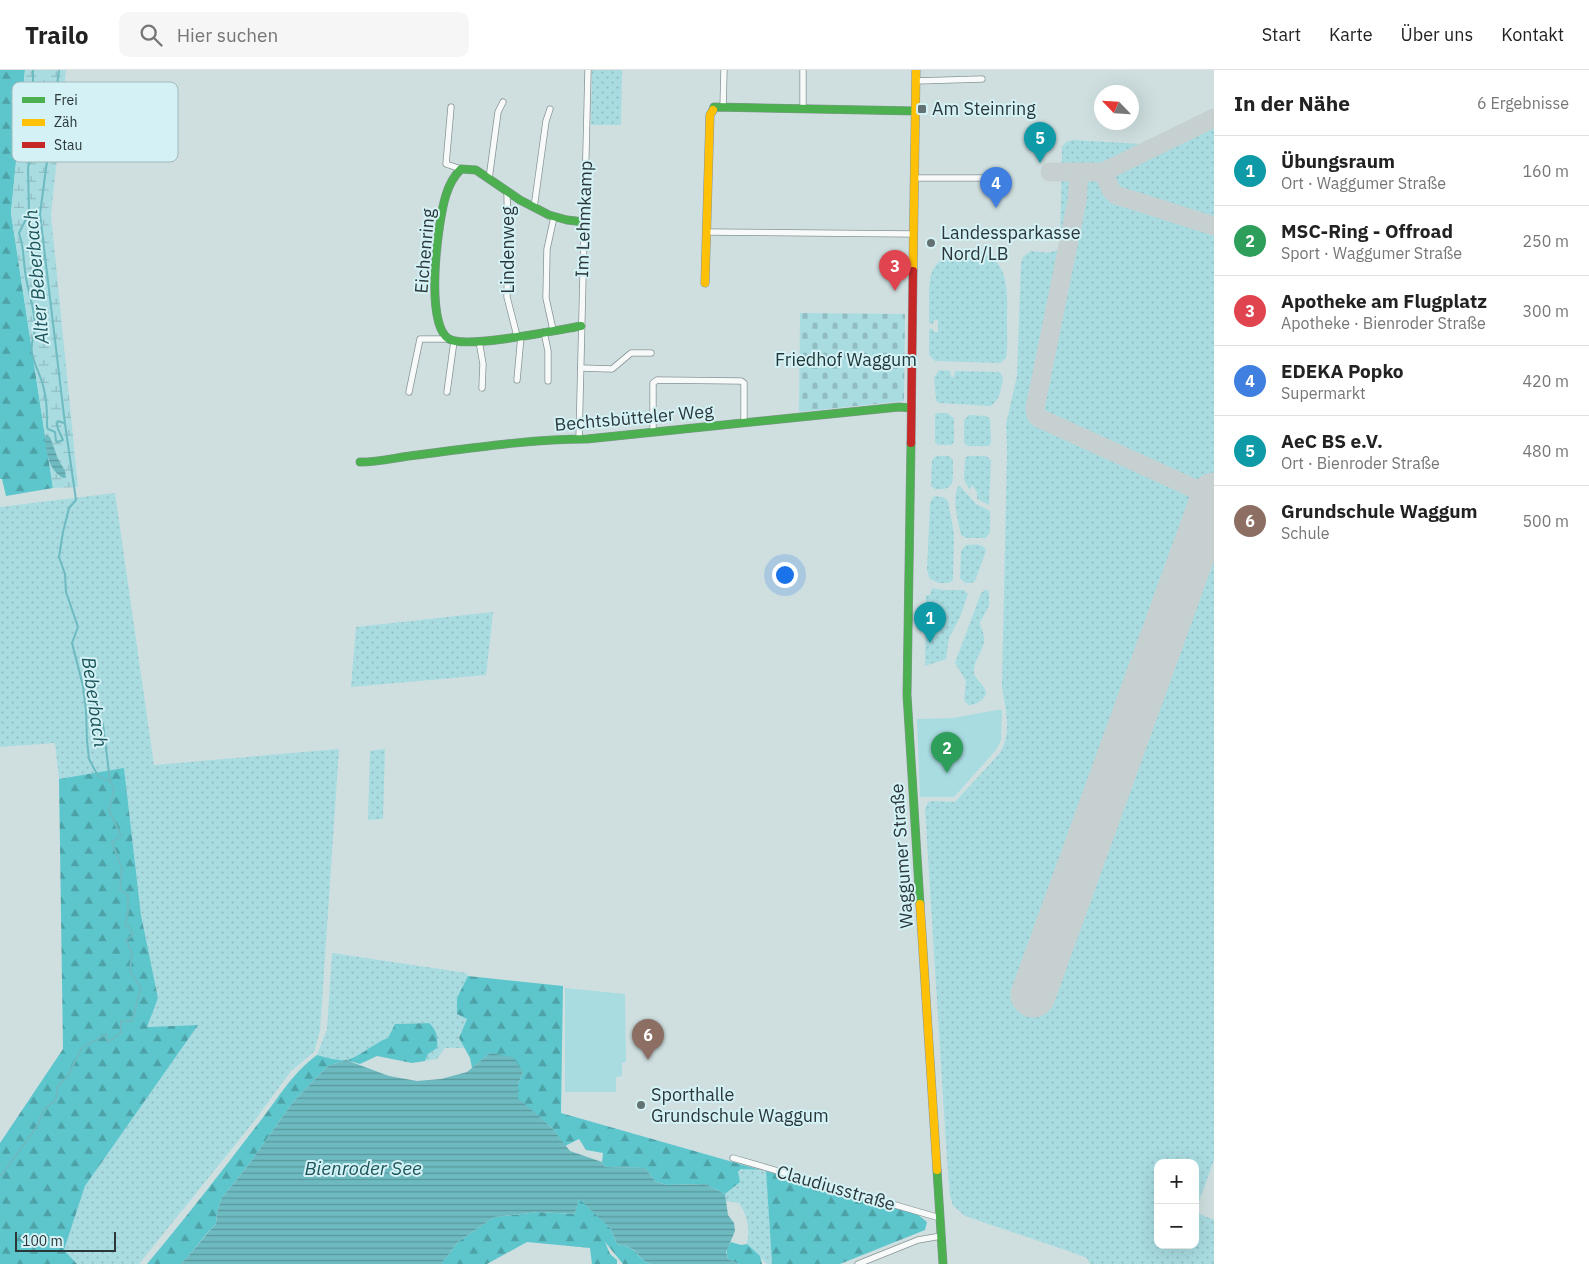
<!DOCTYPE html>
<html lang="de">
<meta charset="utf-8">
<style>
:root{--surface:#fff;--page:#f6f6f6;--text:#222;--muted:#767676;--line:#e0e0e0;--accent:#647172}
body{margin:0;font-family:"IBM Plex Sans",sans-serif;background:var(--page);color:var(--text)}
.controls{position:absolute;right:15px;bottom:15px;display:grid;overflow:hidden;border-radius:10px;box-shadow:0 5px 20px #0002}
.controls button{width:45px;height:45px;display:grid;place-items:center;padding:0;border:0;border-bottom:1px solid var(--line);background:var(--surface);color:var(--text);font:25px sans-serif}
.compass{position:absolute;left:1094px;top:15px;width:45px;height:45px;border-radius:50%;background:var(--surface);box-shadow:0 5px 20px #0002;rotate:295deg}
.scale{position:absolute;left:15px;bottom:12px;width:101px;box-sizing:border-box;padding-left:5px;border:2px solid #2a3637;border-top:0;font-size:14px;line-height:18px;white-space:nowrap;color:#2a3637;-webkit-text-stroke:4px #d4f2f5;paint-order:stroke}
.you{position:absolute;left:784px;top:504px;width:18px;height:18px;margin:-12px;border:4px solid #fff;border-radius:50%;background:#1a73e8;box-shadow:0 0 0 8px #1a73e833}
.badge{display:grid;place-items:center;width:32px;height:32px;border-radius:50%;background:var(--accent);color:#fff;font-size:16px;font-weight:700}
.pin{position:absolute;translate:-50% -41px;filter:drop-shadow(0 1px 2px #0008)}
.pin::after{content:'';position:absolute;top:26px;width:18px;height:15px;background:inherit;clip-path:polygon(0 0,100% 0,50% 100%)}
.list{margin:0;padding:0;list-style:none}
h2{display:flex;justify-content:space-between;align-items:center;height:65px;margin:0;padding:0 20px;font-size:21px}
h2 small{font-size:16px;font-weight:400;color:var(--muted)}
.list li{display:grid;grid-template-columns:32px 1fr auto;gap:15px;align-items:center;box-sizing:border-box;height:70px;padding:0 20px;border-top:1px solid var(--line)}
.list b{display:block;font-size:19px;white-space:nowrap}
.list p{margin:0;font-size:16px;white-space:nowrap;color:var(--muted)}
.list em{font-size:16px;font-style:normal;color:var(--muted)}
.icon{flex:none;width:28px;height:28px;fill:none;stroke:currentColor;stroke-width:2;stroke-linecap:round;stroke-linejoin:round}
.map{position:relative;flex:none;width:1214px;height:1194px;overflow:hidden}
header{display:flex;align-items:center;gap:30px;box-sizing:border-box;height:70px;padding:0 25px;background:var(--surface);border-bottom:1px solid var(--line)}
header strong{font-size:24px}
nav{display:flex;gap:28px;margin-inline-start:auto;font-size:18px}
.search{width:350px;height:45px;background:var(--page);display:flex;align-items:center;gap:12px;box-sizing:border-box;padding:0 18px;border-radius:10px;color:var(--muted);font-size:19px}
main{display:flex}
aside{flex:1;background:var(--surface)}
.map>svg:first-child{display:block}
.grass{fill:url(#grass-dots);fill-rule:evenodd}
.forest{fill:url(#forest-firs)}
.wetland{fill:url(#wetland-marsh)}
.cemetery{fill:url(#cemetery-stones)}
.garden{fill:#a8dce1}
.water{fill:url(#water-rules)}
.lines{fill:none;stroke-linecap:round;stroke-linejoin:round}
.stream{stroke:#6dbac0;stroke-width:2}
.taxiway{stroke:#c6d0d0;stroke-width:19}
.runway{stroke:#c6d0d0;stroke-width:45}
.street-casing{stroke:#889495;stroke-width:7}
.fast-casing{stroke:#889495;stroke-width:9}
.slow-casing{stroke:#889495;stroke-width:9}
.jam-casing{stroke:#889495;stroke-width:9}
.street{stroke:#f8fafa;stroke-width:5.5}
.fast{stroke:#4caf50;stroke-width:8}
.slow{stroke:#ffc107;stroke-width:8}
.jam{stroke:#c62828;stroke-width:8}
.poi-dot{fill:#647172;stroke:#d4f2f5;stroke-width:2}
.labels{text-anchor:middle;stroke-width:4;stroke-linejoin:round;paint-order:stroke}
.poi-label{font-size:18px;fill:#2a3637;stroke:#d4f2f5;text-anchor:start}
.street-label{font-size:18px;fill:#2a3637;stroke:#d4f2f5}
.park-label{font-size:18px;fill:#20383a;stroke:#d4f2f5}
.water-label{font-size:19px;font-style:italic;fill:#1b555b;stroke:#d4f2f5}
.key{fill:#d4f2f5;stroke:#a1babc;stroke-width:1}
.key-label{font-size:14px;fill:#2a3637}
</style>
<header>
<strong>Trailo</strong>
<div class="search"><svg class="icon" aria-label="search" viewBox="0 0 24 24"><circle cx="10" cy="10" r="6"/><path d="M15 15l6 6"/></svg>Hier suchen</div>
<nav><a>Start</a><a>Karte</a><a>Über uns</a><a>Kontakt</a></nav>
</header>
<main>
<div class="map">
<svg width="1214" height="1194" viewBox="0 0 1214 1194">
<defs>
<pattern id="grass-dots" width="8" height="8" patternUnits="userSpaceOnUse" patternTransform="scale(1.25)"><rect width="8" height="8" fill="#a8dce1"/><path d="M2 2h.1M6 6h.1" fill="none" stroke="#91bdc2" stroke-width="1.8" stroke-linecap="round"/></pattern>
<pattern id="forest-firs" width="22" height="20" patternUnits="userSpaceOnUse" patternTransform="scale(1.25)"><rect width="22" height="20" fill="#5dc6cd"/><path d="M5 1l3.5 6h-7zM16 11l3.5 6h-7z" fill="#4da2a7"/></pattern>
<pattern id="wetland-marsh" width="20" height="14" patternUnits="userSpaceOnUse" patternTransform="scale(1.25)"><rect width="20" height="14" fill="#a8dce1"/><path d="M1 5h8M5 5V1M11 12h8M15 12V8" fill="none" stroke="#91bdc2"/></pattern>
<pattern id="cemetery-stones" width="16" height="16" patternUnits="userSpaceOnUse" patternTransform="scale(1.25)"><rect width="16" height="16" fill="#a8dce1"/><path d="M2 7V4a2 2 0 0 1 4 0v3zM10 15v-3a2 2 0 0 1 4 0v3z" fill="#91bdc2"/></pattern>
<pattern id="water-rules" width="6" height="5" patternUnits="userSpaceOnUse" patternTransform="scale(1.25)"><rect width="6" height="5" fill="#6dbac0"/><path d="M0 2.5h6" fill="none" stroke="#5a989d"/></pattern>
</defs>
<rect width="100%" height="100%" fill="#cfdfe0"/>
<!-- grass -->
<g class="grass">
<polygon points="592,0 622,0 621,55 591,55"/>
<path d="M1214,47V1090L1195,1142L1214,1150V1194H1090L1087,1188L1074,1183L965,1146L953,1136L950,1126L947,1090L925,739L928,732L933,731L955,732L999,684C1013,664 1005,638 1002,616L1007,380L1006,354L1017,306L1021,193L1023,187L1031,181C1041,181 1052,186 1060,177L1062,77L1066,72L1073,70L1141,74L1160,73ZM1158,1093H1195V1175H1158Z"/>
<path d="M974,180C1012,188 1007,224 1007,253C1007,265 1008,277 1006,288L1000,293L935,291L929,285V260L932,258L934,262H938V250H934L933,254L929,253C930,208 921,187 974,180Z"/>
<path d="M939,300L950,301L951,307H954L955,301L1000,302L1003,308C1001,318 1000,332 990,336L939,333L936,330L934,308Z"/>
<polygon points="937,343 947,343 954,348 954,372 951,375 938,375 935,372 935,345"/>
<polygon points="969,345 986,346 990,349 991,372 989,376 968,376 964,373 964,350"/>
<path d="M938,386H949L953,390C952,408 958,421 935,419L931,416L932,390L935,387Z"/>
<polygon points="968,386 986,386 991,390 989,435 977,429 977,422 972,415 970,420 964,410 965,388"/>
<path d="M959,415L976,434L990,441V462L986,468H966L961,465C958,450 951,428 959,415Z"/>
<polygon points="115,423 154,695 339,679 320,961 314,982 291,1001 255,1050 139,1194 77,1194 64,1180 85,1116 197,955 146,957 158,928 141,845 124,699 59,709 55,673 0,677 0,437"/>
<polygon points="936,426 943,427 948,431 954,464 953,510 949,513 939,513 930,509 927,500 930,433 933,427"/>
<path d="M966,475C974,475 983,472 986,481L975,511L972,513H965L960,508L961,481Z"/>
<polygon points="932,518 942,520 964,520 968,524 960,547 949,568 946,589 925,596 926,525 930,525"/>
<path d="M985,520L989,521V536L980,552C980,558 984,562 984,567C986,578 973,590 974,602C975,612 993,619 983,629C979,633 973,635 968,635L964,630L966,611L955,593L981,523Z"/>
<polygon points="493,542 486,605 351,617 356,557"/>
<polygon points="385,679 383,749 368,750 370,681"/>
<path d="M332,883L467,903L468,906L464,917L467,949L459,968L464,978H445L437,989L425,991L428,984L429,953L395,954L388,968C375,972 356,989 345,990C337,991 325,987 317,985L327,959Z"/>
<path d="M742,1099L766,1101L772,1194H767L747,1174C750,1159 748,1146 739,1133L726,1131L725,1124C739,1115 732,1108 742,1099Z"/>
</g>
<!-- forest -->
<g class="forest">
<polygon points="0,0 25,0 11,143 53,418 6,426 2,409 0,409"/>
<polygon points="124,698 141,845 158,928 147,957 198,955 85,1116 64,1180 77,1194 0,1194 0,1073 63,979 59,709"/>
<polygon points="468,906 563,916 561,1043 761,1100 741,1099 738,1102 740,1112 725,1124 705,1114 667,1115 656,1112 645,1098 605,1097 602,1092 603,1083 586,1080 579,1069 565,1076 551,1057 517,1028 518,1014 523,1002 490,983 472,998 470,988 459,968 467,949 457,944 457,928"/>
<path d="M429,953C437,961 438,967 437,978L428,984L425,991L412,993L377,986L360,994L346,990L328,996L293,1032L250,1093L221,1129L217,1143L216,1154C203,1166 194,1181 181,1194H147C185,1149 222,1101 258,1054C277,1030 292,1003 317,985C325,987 337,991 345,990C357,989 375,972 388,968L395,954Z"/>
<polygon points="766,1101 917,1144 927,1152 925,1160 840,1194 772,1194"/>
<path d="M579,1128L611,1159L617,1174C640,1177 635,1189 651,1194H623L605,1172L610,1184L617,1190V1194H592L590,1178L527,1172L487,1194H441L459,1171L494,1147L539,1142L571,1144L575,1143Z"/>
<path d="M731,1172L741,1175L747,1174L760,1186L762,1194H739L728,1189C726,1181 726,1178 731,1172Z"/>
</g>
<!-- wetland -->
<polygon class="wetland" points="25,0 66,0 51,145 78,417 53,418 11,143"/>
<!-- cemetery -->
<polygon class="cemetery" points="800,243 905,244 904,331 799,342"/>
<!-- garden -->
<g class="garden">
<polygon points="997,640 1002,640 1001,670 996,680 954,727 920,727 917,649 953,648"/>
<polygon points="565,918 625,924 626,992 622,993 622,1006 616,1007 616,1022 565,1022"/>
</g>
<!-- water -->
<g class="water">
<path d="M46,365L50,367L58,389L65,401L66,408H63C48,399 47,384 45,368Z"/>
<path d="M490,983L513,987L523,1002L518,1014V1028L551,1057L570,1081L602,1092L605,1097L645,1098L656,1112L667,1115L705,1114L725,1124L728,1145L734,1153L735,1161L726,1182L728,1189L739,1194H651C635,1189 641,1177 617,1174L611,1159L579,1129L575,1143L571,1144L539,1142L494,1147L459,1171L441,1194H181C194,1181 203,1167 216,1154L217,1143L221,1129L250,1093L293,1032L328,996L346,990L389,1006L417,1011L441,1009L467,1002Z"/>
</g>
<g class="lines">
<!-- stream -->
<g class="stream">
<path d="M33,0V38L28,60L32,85L28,97L29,143L19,163C24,178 23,186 25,201C27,220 35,237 35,257C35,268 30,270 32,283C34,294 40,304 43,315C47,330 47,342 47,357L48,359L55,362L56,371L58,372L63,370L58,359L57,354L58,351L64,353"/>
<polyline points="103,654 110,711"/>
<polyline points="0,1107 38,1055 43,1040 56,1030 58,1016 67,1007 82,978 106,964 108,972 121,963 121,951 132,951 141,918 130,901 132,883 126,870 133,865 129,856 125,856 128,842 128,825 120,820 122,799 112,772 121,766 109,740 114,721 111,712 98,706 89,689 87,671 86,641 83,616 72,573 78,557 66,522 65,504 59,487 63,462 69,438 76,430 65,354 40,144 59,0"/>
</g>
<!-- taxiway -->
<g class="taxiway">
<polyline points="1050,102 1103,102 1214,48"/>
<polyline points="1079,102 1077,131 1035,338 1036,345 1039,348 1213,427"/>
<polyline points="1103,102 1111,120 1116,125 1214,156"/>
</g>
<!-- runway -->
<polyline class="runway" points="1033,925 1214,425"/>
<defs>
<g id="street">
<polyline points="916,11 982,9"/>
<polyline points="451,37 446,94 461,99"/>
<polyline points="723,38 724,0"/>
<polyline points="803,38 803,0"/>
<polyline points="915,108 990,108"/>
<polyline points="489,109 498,42 503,32"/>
<polyline points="507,122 508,176 507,227 517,266"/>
<polyline points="534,138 546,51 550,39"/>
<polyline points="706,162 914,164"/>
<polyline points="553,260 546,228 547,179 554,147"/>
<polyline points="544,262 548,281 548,311"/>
<polyline points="479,271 483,294 482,318"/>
<polyline points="581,298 612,299 631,283 651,283"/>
<polyline points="517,310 521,266"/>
<polyline points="409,322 420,269 448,269"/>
<polyline points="447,322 454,271"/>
<polyline points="653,362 653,313 657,310 741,311 744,313 744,352"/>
<polyline points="579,369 588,0"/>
<polyline points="733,1088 940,1148"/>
<polyline points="858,1194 918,1170 941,1166"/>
</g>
<g id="fast">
<polyline points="713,40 714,37 917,41"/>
<path d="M581,256C558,260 466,279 449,269C424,254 438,150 446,125C449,115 454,106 461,99L476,100L520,130L549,145L567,150L585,152"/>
<polyline points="911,373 907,625 920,834"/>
<path d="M360,392C380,392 398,387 417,385C472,378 532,369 587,369L899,337L911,338"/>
<polyline points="937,1100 943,1194"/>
</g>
<g id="slow">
<polyline points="913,201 916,0"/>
<polyline points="705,213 710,45 713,40"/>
<polyline points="920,834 937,1100"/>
</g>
<polyline id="jam" points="911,373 913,201"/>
</defs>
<!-- street casing -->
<use href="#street" class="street-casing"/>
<!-- fast casing -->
<use href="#fast" class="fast-casing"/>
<!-- slow casing -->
<use href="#slow" class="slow-casing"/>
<!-- jam casing -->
<use href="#jam" class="jam-casing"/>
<!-- street -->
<use href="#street" class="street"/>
<!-- fast -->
<use href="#fast" class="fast"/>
<!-- slow -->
<use href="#slow" class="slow"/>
<!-- jam -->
<use href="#jam" class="jam"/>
</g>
<!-- markers -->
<g class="poi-dot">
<rect x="917" y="34" width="10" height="10" rx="2.5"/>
<circle cx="931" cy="173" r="5"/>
<circle cx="641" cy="1035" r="5"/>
</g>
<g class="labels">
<!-- poi labels -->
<g class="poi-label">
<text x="932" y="45">Am Steinring</text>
<text x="941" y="169">Landessparkasse<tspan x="941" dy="21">Nord/LB</tspan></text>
<text x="651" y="1031">Sporthalle<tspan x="651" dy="21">Grundschule Waggum</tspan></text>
</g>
<!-- street labels -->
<g class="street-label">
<text transform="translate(584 149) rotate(-88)" y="6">Im Lehmkamp</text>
<text transform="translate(508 180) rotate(-90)" y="6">Lindenweg</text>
<text transform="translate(425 181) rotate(-85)" y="6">Eichenring</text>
<text transform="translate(634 348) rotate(-5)" y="6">Bechtsbütteler Weg</text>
<text transform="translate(902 786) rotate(-94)" y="6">Waggumer Straße</text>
<text transform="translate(836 1118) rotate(16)" y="6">Claudiusstraße</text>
</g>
<!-- park labels -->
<g class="park-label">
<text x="846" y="296">Friedhof Waggum</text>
</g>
<!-- water labels -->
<g class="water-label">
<text transform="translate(36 207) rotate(-95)" y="7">Alter Beberbach</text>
<text transform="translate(95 632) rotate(82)" y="7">Beberbach</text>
<text x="363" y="1105">Bienroder See</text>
</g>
</g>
<!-- legend -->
<rect x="12" y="12" width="166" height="80" rx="8" class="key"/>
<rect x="22" y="27" width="23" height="6" fill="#4caf50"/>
<rect x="22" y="49" width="23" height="7" fill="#ffc107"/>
<rect x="22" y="72" width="23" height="6" fill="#c62828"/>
<g class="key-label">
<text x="54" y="35">Frei</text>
<text x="54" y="57">Zäh</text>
<text x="54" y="80">Stau</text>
</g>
</svg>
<div class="controls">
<button>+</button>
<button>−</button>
</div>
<svg class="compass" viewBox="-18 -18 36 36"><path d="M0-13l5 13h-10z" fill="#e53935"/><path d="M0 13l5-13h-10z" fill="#767676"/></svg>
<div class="scale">100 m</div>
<div class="you"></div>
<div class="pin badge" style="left:930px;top:573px;background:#0f9aa8">1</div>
<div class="pin badge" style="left:947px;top:703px;background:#2e9e5b">2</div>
<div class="pin badge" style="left:895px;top:221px;background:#e0444e">3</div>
<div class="pin badge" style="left:996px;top:138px;background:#3f7fe0">4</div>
<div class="pin badge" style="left:1040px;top:93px;background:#0f9aa8">5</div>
<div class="pin badge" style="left:648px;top:990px;background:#8d6e63">6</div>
</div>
<aside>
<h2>In der Nähe<small>6 Ergebnisse</small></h2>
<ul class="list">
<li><span class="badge" style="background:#0f9aa8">1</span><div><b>Übungsraum</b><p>Ort · Waggumer Straße</p></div><em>160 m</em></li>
<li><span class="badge" style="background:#2e9e5b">2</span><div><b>MSC-Ring - Offroad</b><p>Sport · Waggumer Straße</p></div><em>250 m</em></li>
<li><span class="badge" style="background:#e0444e">3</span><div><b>Apotheke am Flugplatz</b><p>Apotheke · Bienroder Straße</p></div><em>300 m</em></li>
<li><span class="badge" style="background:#3f7fe0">4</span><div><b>EDEKA Popko</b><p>Supermarkt</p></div><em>420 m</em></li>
<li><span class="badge" style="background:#0f9aa8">5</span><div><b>AeC BS e.V.</b><p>Ort · Bienroder Straße</p></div><em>480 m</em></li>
<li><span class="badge" style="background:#8d6e63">6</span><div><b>Grundschule Waggum</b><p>Schule</p></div><em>500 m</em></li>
</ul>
</aside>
</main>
